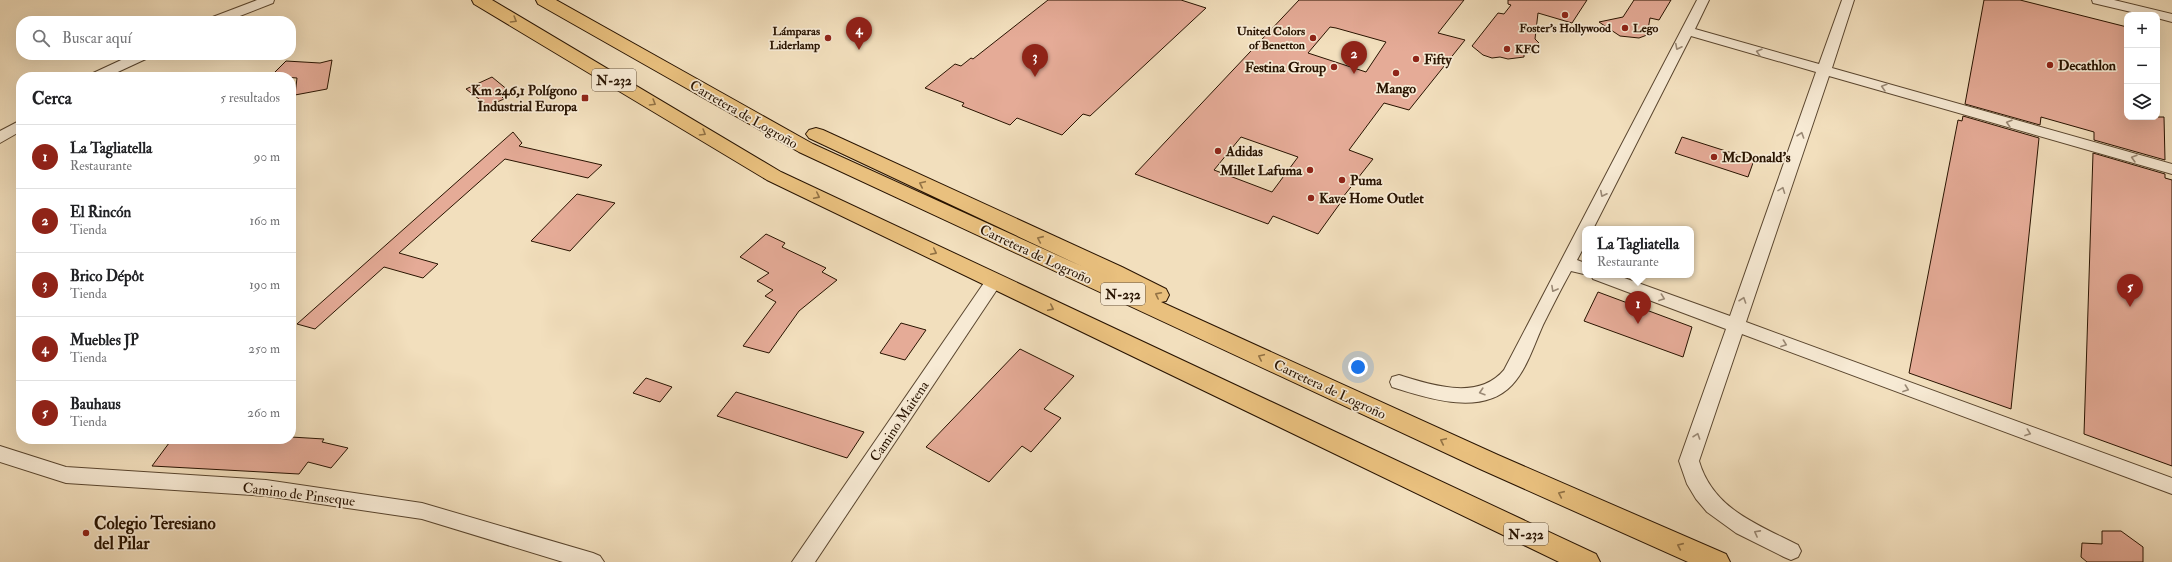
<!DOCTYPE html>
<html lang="es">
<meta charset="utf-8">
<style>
:root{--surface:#fff;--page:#f6f6f6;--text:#202124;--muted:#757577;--line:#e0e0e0;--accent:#8f2418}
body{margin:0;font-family:"IM FELL Double Pica",serif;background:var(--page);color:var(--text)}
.controls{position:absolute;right:12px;top:12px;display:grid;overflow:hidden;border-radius:8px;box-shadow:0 4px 16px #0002}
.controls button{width:36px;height:36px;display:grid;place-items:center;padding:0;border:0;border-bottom:1px solid var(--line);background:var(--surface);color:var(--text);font:20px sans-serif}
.you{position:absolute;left:1358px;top:367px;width:14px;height:14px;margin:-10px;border:3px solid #fff;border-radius:50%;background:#1a73e8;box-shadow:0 0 0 6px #1a73e833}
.badge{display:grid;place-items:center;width:26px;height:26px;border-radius:50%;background:var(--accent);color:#fff;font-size:13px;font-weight:700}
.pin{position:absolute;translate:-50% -33px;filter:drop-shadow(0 1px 2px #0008)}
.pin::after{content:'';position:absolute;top:21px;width:14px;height:12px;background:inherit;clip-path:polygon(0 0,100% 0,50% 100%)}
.popup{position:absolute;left:1582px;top:226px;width:112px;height:52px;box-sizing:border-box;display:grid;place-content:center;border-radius:8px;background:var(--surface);filter:drop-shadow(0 1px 3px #0005);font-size:13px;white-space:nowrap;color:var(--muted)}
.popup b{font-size:15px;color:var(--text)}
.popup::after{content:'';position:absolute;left:50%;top:100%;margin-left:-8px;border:8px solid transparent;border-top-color:var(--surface)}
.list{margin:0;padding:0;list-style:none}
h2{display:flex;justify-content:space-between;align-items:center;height:52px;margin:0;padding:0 16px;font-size:17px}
h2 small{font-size:13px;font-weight:400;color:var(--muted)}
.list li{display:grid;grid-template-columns:26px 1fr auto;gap:12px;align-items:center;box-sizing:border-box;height:64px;padding:0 16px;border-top:1px solid var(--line)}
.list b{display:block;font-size:15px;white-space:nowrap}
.list p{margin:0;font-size:13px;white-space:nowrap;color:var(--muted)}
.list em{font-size:13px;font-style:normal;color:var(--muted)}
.icon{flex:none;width:22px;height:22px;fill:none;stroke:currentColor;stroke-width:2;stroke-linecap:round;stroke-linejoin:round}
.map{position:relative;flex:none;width:2172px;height:562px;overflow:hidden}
.search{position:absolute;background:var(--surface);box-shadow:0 4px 16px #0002;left:16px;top:16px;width:280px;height:44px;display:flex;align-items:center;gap:10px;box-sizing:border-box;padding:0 14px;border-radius:16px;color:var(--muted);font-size:15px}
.panel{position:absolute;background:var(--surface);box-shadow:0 4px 16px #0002;left:16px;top:72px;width:280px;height:372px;border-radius:16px}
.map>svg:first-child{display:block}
.building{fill:#e5ab97;stroke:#281300;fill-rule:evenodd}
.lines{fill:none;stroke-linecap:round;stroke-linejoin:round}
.street-casing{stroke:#5a462f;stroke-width:2}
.highway-casing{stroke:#281300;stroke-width:2}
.street{fill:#f7ead4;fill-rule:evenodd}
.highway{fill:#e9c07e;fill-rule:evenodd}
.oneway{stroke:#927245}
.oneway2{stroke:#9a8975}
.poi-dot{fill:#8f2418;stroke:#f7ead4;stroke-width:1.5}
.labels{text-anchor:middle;stroke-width:3.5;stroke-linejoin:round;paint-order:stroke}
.far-poi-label{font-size:12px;font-weight:bold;fill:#281300;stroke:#f7ead4;text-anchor:start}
.shield{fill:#f7ead4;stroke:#665440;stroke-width:1}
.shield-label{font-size:13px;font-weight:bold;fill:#281300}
.poi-label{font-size:14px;font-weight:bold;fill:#281300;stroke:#f7ead4;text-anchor:start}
.street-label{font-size:14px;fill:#281300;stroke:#f7ead4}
.near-poi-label{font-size:17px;font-weight:bold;fill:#281300;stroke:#f7ead4;text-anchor:start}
</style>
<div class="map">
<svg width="2172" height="562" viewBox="0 0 2172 562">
<rect width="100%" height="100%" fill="#f2dfbd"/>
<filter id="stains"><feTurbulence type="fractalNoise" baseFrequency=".005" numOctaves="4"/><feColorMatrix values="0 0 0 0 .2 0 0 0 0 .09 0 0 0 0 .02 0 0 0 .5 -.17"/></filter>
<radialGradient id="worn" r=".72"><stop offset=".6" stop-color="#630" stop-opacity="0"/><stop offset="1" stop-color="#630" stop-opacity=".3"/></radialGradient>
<!-- building -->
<g class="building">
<polygon points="1048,0 1181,0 1206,8 1090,116 1083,114 1062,135 1017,118 1010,125 962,106 964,103 925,88 955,64 961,66 971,58 973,59"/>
<path d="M1299,0H1464L1438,33L1465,40L1409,110L1384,103L1349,150L1373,159L1339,202H1341L1318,234L1273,216L1268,224L1135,174ZM1330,27L1336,28L1386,42L1366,72L1308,53ZM1241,137L1298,157L1272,192L1214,170Z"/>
<polygon points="1508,0 1587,0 1572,23 1538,13 1535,39 1539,43 1532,48 1531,52 1524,53 1524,57 1508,59 1500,57 1492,58 1483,55 1472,46 1498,13 1504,14 1511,5 1508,4"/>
<polygon points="1634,0 1671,0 1659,20 1650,18 1647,35 1639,38 1620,36 1599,22 1623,17"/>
<polygon points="1984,0 2020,0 2127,27 2127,117 2164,117 2165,160 2094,140 2094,132 2041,117 2040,125 1965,104"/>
<polygon points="332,60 327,89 295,95 297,78 271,76 286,61 320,63"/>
<polygon points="492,77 509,91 500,95 504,99 488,106 466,89"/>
<polygon points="1963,116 2039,138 2011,409 1909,373 1958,120 1962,121"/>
<polygon points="513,132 522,143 519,146 602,165 588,178 505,159 399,253 438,264 423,278 384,267 315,329 297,324"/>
<polygon points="1682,137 1754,160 1748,177 1675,153"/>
<polygon points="2093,153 2165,174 2165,178 2172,180 2172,466 2084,434"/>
<polygon points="577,194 615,203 570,251 531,241"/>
<polygon points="766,234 785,243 782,247 826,268 822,272 837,280 799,311 769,353 743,346 776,302 765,296 773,290 757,281 769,273 740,257"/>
<polygon points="1598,292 1692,327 1683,357 1584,321"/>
<polygon points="901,323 926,330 905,360 880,353"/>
<polygon points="1020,349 1074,376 1044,409 1061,418 1031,452 1022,446 989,482 926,447"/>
<polygon points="646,378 672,387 660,402 633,393"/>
<polygon points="736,392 864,432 847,458 717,416"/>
<polygon points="291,437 324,439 322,442 348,448 331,468 308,462 299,474 152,466 172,439 291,439"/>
<polygon points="2102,531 2121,531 2143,547 2143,562 2087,562 2081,557 2082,543 2102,544"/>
</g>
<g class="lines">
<defs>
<g id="street">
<polygon points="257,0 274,0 273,3 227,21 208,21 210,18"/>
<path d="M1697,0H1709L1695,29L1819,64L1842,0H1854L1832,68L2172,164V174L1829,76L1746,322L2172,478V494L1742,334L1699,461C1713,509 1757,524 1798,545L1801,551L1798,557L1791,560L1784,557L1736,533L1707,512L1696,499L1687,484L1679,461L1726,329L1593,279L1591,275H1616L1730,316L1816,72L1691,36L1593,229H1585V245L1577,260L1585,263V275H1588L1571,271C1561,289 1552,307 1543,325C1534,345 1527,369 1512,385C1482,417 1427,398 1392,387L1390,382L1392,377L1399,375C1432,385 1478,401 1504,370Z"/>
<polygon points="2092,0 2114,0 2172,14 2172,22 2157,18 2157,15 2144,15 2093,3"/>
<polygon points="132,55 150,55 148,58 107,77 89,77 91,74"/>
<polygon points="21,120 21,131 0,143 0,131"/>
<polygon points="994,275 1000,277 1002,281 1000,285 815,562 792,562 988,277"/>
<polygon points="0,446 66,467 266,480 422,503 593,553 600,556 604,562 563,562 422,519 266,496 66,483 0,462"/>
</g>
<g id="highway">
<polygon points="472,0 492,0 781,172 1596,554 1600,562 1559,562 767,180 474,4"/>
<polygon points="536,0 556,0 813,144 1081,266 809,138 806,134 809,130 816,128 823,130 1122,267 1166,289 1169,295 1166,301 1161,302 1498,455 1726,554 1730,562 1688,562 1480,469 799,152 538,4"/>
</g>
</defs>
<!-- street casing -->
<use href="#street" class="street-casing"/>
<!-- highway casing -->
<use href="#highway" class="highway-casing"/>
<!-- street -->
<use href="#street" class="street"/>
<!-- highway -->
<use href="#highway" class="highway"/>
</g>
<!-- one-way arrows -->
<defs><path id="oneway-chevron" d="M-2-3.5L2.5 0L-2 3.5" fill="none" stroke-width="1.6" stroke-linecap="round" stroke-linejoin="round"/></defs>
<g class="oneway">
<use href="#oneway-chevron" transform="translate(514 20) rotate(31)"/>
<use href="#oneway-chevron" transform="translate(653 103) rotate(31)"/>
<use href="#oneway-chevron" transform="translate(703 133) rotate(31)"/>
<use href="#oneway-chevron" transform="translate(922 184) rotate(-155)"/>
<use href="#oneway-chevron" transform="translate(817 196) rotate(26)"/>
<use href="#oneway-chevron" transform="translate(1040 239) rotate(-156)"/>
<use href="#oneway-chevron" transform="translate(934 252) rotate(26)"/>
<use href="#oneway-chevron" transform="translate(1158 295) rotate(-153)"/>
<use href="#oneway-chevron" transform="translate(1051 308) rotate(26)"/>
<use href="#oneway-chevron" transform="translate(1261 357) rotate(-155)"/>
<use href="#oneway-chevron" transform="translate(1443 441) rotate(-155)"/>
<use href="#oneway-chevron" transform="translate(1561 494) rotate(-156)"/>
<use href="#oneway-chevron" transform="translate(1680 546) rotate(-156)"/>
</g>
<g class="oneway2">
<use href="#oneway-chevron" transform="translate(1678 47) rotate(117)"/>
<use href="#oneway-chevron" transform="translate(1759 52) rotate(-164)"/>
<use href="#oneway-chevron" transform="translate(1884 87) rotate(-164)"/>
<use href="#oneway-chevron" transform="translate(2009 123) rotate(-164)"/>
<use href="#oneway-chevron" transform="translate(1801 135) rotate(-71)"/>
<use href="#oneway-chevron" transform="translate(2134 158) rotate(-164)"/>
<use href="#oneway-chevron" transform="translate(1782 190) rotate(-69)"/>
<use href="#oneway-chevron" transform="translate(1603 194) rotate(117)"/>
<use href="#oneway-chevron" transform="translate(1554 289) rotate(119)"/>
<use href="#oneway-chevron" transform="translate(1662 298) rotate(20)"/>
<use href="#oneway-chevron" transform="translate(1743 300) rotate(-71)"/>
<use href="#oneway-chevron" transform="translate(1784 344) rotate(20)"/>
<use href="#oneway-chevron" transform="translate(1906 389) rotate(20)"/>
<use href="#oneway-chevron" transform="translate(1482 392) rotate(163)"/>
<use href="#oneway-chevron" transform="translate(2028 433) rotate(20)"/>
<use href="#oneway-chevron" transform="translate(1697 436) rotate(-71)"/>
<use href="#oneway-chevron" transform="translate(1757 533) rotate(-152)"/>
</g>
<!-- markers -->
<g class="poi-dot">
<circle cx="1565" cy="15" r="4"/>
<circle cx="1625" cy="28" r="4"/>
<circle cx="828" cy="38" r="4"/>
<circle cx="1313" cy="38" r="4"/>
<circle cx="1507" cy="49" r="4"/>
<circle cx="1416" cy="59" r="4"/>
<circle cx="2050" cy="65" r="4"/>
<circle cx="1334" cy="67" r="4"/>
<circle cx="1396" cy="73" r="4"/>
<rect x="581" y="94" width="8" height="8" rx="2"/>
<circle cx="1218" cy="151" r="4"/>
<circle cx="1714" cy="157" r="4"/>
<circle cx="1310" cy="170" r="4"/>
<circle cx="1342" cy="180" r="4"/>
<circle cx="1311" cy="198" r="4"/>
<circle cx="86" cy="533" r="4"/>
</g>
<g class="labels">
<!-- far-poi labels -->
<g class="far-poi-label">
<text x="1565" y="32" text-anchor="middle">Foster's Hollywood</text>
<text x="1633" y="32">Lego</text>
<text x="820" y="35" text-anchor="end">Lámparas<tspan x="820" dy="14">Liderlamp</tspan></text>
<text x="1305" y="35" text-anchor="end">United Colors<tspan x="1305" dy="14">of Benetton</tspan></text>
<text x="1515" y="53">KFC</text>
</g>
<!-- shield labels -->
<g class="shield">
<rect x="592" y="69" width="44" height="22" rx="3"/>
<rect x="1101" y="283" width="44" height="22" rx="3"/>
<rect x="1504" y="523" width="44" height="22" rx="3"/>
</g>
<g class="shield-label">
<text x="614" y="85">N-232</text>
<text x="1123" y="299">N-232</text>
<text x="1526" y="539">N-232</text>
</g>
<!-- poi labels -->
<g class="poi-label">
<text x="1424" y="64">Fifty</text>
<text x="2058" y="70">Decathlon</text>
<text x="1326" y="72" text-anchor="end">Festina Group</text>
<text x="1396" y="93" text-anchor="middle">Mango</text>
<text x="577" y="95" text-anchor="end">Km 246,1 Polígono<tspan x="577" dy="16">Industrial Europa</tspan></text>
<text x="1226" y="156">Adidas</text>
<text x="1722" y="162">McDonald's</text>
<text x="1302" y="175" text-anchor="end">Millet Lafuma</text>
<text x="1350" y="185">Puma</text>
<text x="1319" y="203">Kave Home Outlet</text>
</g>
<!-- street labels -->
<g class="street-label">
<text transform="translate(744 114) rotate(30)" y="5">Carretera de Logroño</text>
<text transform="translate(1036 254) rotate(25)" y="5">Carretera de Logroño</text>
<text transform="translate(1330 389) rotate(25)" y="5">Carretera de Logroño</text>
<text transform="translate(899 421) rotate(-56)" y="5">Camino Maitena</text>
<text transform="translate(299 494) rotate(7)" y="5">Camino de Pinseque</text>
</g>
<!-- near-poi labels -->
<g class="near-poi-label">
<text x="94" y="529">Colegio Teresiano<tspan x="94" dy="20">del Pilar</tspan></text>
</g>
</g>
<rect width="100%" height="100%" filter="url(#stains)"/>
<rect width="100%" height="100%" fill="url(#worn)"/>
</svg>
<div class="controls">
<button>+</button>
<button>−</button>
<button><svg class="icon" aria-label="layers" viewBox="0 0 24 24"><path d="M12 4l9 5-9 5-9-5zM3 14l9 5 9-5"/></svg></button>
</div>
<div class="you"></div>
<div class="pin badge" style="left:1638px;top:324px">1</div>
<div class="popup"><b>La Tagliatella</b>Restaurante</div>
<div class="pin badge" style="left:1354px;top:74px">2</div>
<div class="pin badge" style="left:1035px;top:77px">3</div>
<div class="pin badge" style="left:859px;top:50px">4</div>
<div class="pin badge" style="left:2130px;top:307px">5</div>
<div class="search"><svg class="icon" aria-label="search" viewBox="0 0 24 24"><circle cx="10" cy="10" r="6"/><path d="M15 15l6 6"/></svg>Buscar aquí</div>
<section class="panel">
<h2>Cerca<small>5 resultados</small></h2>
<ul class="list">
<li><span class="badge">1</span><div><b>La Tagliatella</b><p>Restaurante</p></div><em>90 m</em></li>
<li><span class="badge">2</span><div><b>El Rincón</b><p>Tienda</p></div><em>160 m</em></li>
<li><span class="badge">3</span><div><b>Brico Dépôt</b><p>Tienda</p></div><em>190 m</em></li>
<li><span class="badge">4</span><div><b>Muebles JP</b><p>Tienda</p></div><em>250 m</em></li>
<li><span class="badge">5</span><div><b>Bauhaus</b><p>Tienda</p></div><em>260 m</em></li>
</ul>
</section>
</div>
